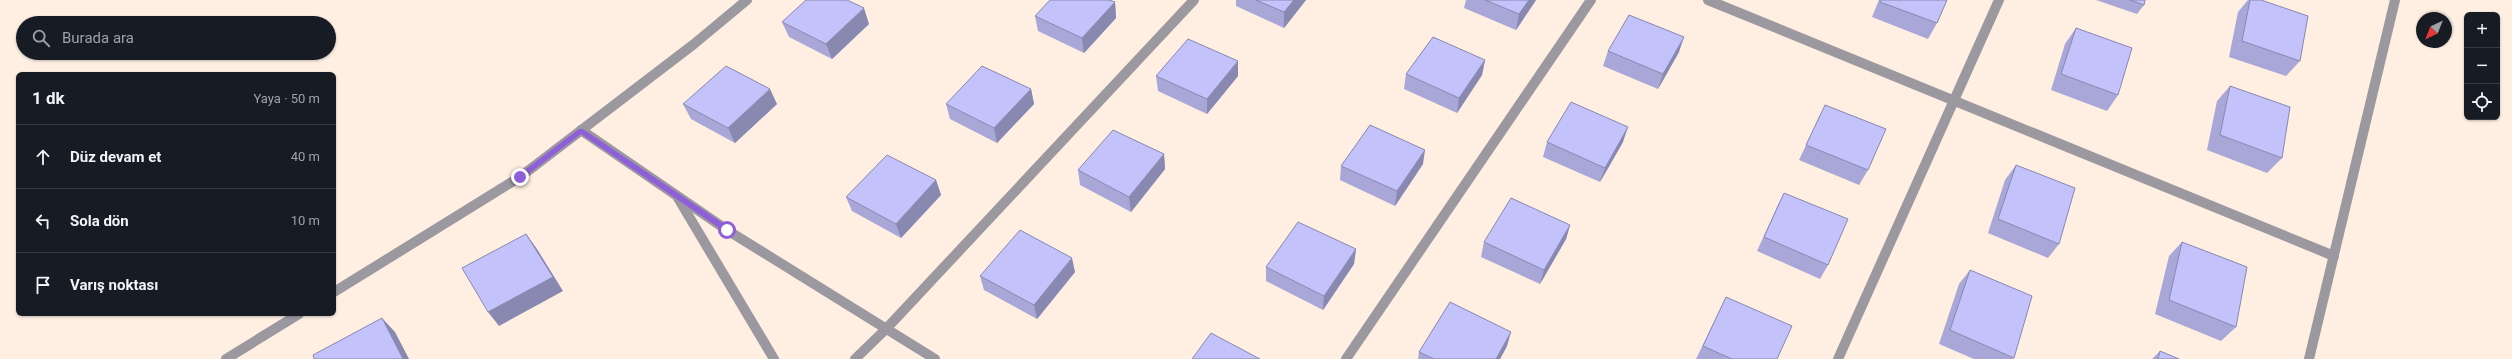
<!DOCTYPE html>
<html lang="tr">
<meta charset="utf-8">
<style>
:root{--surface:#171b24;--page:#20242c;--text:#f1f3f6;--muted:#9ea1a6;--line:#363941}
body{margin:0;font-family:Roboto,sans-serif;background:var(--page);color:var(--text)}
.controls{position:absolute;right:12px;top:12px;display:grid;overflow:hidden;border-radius:6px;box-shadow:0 1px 3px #0004}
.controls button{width:36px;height:36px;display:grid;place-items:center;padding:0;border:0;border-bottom:1px solid var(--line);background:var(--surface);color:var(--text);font:20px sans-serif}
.compass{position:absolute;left:2416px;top:12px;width:36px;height:36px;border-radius:50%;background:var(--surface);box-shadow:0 1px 3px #0004;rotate:223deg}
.stop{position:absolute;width:12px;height:12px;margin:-9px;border:3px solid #8e5fd8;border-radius:50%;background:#fff}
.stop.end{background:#8e5fd8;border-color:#fff;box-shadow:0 1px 4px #0008}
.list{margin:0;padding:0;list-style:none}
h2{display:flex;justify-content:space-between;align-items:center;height:52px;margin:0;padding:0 16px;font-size:17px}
h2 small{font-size:13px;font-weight:400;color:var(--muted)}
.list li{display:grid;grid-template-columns:26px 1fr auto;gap:12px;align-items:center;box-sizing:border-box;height:64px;padding:0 16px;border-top:1px solid var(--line)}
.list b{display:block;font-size:15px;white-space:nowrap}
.list em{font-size:13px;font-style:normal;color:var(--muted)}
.icon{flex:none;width:22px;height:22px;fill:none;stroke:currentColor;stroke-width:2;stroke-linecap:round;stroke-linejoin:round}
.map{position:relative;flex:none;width:2512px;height:359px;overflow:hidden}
.search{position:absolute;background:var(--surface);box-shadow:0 1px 3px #0004;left:16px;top:16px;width:320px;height:44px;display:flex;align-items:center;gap:10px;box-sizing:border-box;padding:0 14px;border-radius:22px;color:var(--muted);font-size:15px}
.panel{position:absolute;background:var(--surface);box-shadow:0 1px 3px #0004;left:16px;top:72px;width:320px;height:244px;border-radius:6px}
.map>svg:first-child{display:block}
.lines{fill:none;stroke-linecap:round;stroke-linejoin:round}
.minor{stroke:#9b989f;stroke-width:10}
.wall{fill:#a8a7d8}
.shaded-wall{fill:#8888b0}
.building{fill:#c3c2fb;stroke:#8888b0}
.route{fill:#8e5fd8}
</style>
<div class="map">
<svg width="2512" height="359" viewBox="0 0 2512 359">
<rect width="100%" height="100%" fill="#feefe2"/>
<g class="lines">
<!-- minor -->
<g class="minor">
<polyline points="1708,0 2334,256"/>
<polyline points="581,130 727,230 935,359"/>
<polyline points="678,198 774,359"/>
<polyline points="334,292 520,177 694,44 747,0"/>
<polyline points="226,359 299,314"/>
<polyline points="855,359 886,329 1194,0"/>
<polyline points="1346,359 1591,0"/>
<polyline points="1838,359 1999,0"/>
<polyline points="2309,359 2395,0"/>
</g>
</g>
<!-- wall -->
<g class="wall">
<polygon points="1236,0 1306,0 1284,28 1236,6"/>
<polygon points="1466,0 1536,0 1516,30 1464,8"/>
<polygon points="1879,0 1947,0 1937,23 1928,39 1872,17"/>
<polygon points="2096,0 2145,0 2144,5 2137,14"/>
<polygon points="2248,0 2261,0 2300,61 2286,76 2229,57 2238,12"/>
<polygon points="1115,2 1116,18 1084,53 1038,31 1035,16"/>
<polygon points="782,22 869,24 832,59 789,37"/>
<polygon points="2076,28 2118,95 2107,111 2051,90 2065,44"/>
<polygon points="1608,51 1679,52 1658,89 1603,66"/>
<polygon points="1485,60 1482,75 1457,113 1404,89 1406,74"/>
<polygon points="1156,76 1238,76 1207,114 1158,91"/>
<polygon points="2230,86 2282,158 2267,173 2207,150 2217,101"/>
<polygon points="1031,89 1034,104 997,143 950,119 946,104"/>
<polygon points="683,104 777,104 735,143 691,119"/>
<polygon points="1825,105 1868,170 1859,185 1799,160"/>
<polygon points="1547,142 1623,142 1600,182 1543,157"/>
<polygon points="1164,154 1165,169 1131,212 1080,185 1078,170"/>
<polygon points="1423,164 1395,206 1340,180 1341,166"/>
<polygon points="2016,165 2059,244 2048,258 1988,233 2005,180"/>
<polygon points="936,180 941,195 901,238 852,211 846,197"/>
<polygon points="1784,193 1828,265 1820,279 1757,251 1777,207"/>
<polygon points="1570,225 1566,239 1540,284 1481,257 1484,242"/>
<polygon points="2182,242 2236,327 2221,341 2155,314 2169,256"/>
<polygon points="1356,249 1354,264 1323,310 1266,281 1266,267"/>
<polygon points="1970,270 2014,358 2013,359 1974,359 1939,344 1959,284"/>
<polygon points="1075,272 1037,319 984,290 980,276"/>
<polygon points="1726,297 1777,359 1696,359"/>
<polygon points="1507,346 1500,359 1418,359 1419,352"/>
<polygon points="2160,351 2179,359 2152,359"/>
</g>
<!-- shaded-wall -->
<g class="shaded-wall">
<polygon points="1294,0 1306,0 1284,28 1284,12"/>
<polygon points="1529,0 1536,0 1516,30 1519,14"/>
<polygon points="1115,2 1116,18 1084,53 1082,38"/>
<polygon points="864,8 869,24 832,59 826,44"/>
<polygon points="1684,37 1679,52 1658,89 1663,74"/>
<polygon points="1485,60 1482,75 1457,113 1459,98"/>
<polygon points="1238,61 1238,76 1207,114 1207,99"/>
<polygon points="770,89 777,104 735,143 728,128"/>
<polygon points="1031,89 1034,104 997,143 994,128"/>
<polygon points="1628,127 1623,142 1600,182 1605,168"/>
<polygon points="1425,150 1423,164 1395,206 1397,191"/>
<polygon points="1164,154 1165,169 1131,212 1129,197"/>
<polygon points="936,180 941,195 901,238 896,224"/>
<polygon points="1570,225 1566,239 1540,284 1544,270"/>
<polygon points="526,234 537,249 563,291 499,326 488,312"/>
<polygon points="1356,249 1354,264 1323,310 1324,296"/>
<polygon points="1072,258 1075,272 1037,319 1034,305"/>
<polygon points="382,318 395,332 409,359 403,359"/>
<polygon points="1511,332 1507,346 1500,359 1496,359"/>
</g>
<!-- building -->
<g class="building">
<polygon points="806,0 847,0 864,8 826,44 782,22"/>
<polygon points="1050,0 1109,0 1115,2 1082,38 1035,16"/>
<polygon points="1256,0 1294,0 1284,12"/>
<polygon points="1485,0 1529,0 1519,14"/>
<polygon points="1880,0 1947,0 1937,23 1880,2"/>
<polygon points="2130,0 2145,0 2144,5"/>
<polygon points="2250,0 2261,0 2308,16 2300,61 2242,41"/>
<polygon points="1629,15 1684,37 1663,74 1608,51"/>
<polygon points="2076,28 2132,48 2118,95 2061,74"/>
<polygon points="1433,37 1485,60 1459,98 1406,74"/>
<polygon points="1188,39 1238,61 1207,99 1156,76"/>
<polygon points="726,66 770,89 728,128 683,104"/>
<polygon points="982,66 1031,89 994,128 946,104"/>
<polygon points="2230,86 2290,107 2282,158 2220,135"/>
<polygon points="1571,102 1628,127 1605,168 1547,142"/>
<polygon points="1825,105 1886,129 1868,170 1806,145"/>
<polygon points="1370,125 1425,150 1397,191 1341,166"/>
<polygon points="1113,130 1164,154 1129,197 1078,170"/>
<polygon points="887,155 936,180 896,224 846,197"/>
<polygon points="2016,165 2075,188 2059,244 1998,219"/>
<polygon points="1784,193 1848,219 1828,265 1764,237"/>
<polygon points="1511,198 1570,225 1544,270 1484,242"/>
<polygon points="1298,222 1356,249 1324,296 1266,267"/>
<polygon points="1020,230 1072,258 1034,305 980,276"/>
<polygon points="526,234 553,277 488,312 462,268"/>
<polygon points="2182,242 2247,267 2236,327 2169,300"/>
<polygon points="1970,270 2032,296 2014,358 1950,330"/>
<polygon points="1726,297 1792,326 1777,359 1732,359 1703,346"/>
<polygon points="1450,302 1511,332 1496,359 1434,359 1419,352"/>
<polygon points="382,318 403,359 314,359 313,355"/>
<polygon points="1211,333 1260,359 1192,359"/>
<polygon points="2160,351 2179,359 2158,359"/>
</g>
<!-- route -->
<polygon class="route" points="579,129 583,129 730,228 730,232 725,232 581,134 522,179 518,179 518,175"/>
</svg>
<div class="controls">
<button>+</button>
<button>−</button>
<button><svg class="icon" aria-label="locate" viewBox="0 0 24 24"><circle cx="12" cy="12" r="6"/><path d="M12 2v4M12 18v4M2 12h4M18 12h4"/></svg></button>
</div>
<svg class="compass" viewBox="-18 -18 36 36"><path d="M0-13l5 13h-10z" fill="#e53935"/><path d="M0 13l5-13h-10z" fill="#9ea1a6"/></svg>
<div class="stop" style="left:727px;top:230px"></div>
<div class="stop end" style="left:520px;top:177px"></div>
<div class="search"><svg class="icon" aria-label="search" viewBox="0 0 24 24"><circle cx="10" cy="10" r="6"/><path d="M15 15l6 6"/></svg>Burada ara</div>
<section class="panel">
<h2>1 dk<small>Yaya · 50 m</small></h2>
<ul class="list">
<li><svg class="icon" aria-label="ahead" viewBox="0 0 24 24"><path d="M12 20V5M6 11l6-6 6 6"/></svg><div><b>Düz devam et</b></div><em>40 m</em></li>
<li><svg class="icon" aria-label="left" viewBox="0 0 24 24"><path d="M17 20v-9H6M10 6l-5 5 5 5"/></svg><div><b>Sola dön</b></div><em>10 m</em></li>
<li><svg class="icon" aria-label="arrive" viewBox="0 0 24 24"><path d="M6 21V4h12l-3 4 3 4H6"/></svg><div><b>Varış noktası</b></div></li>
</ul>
</section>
</div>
